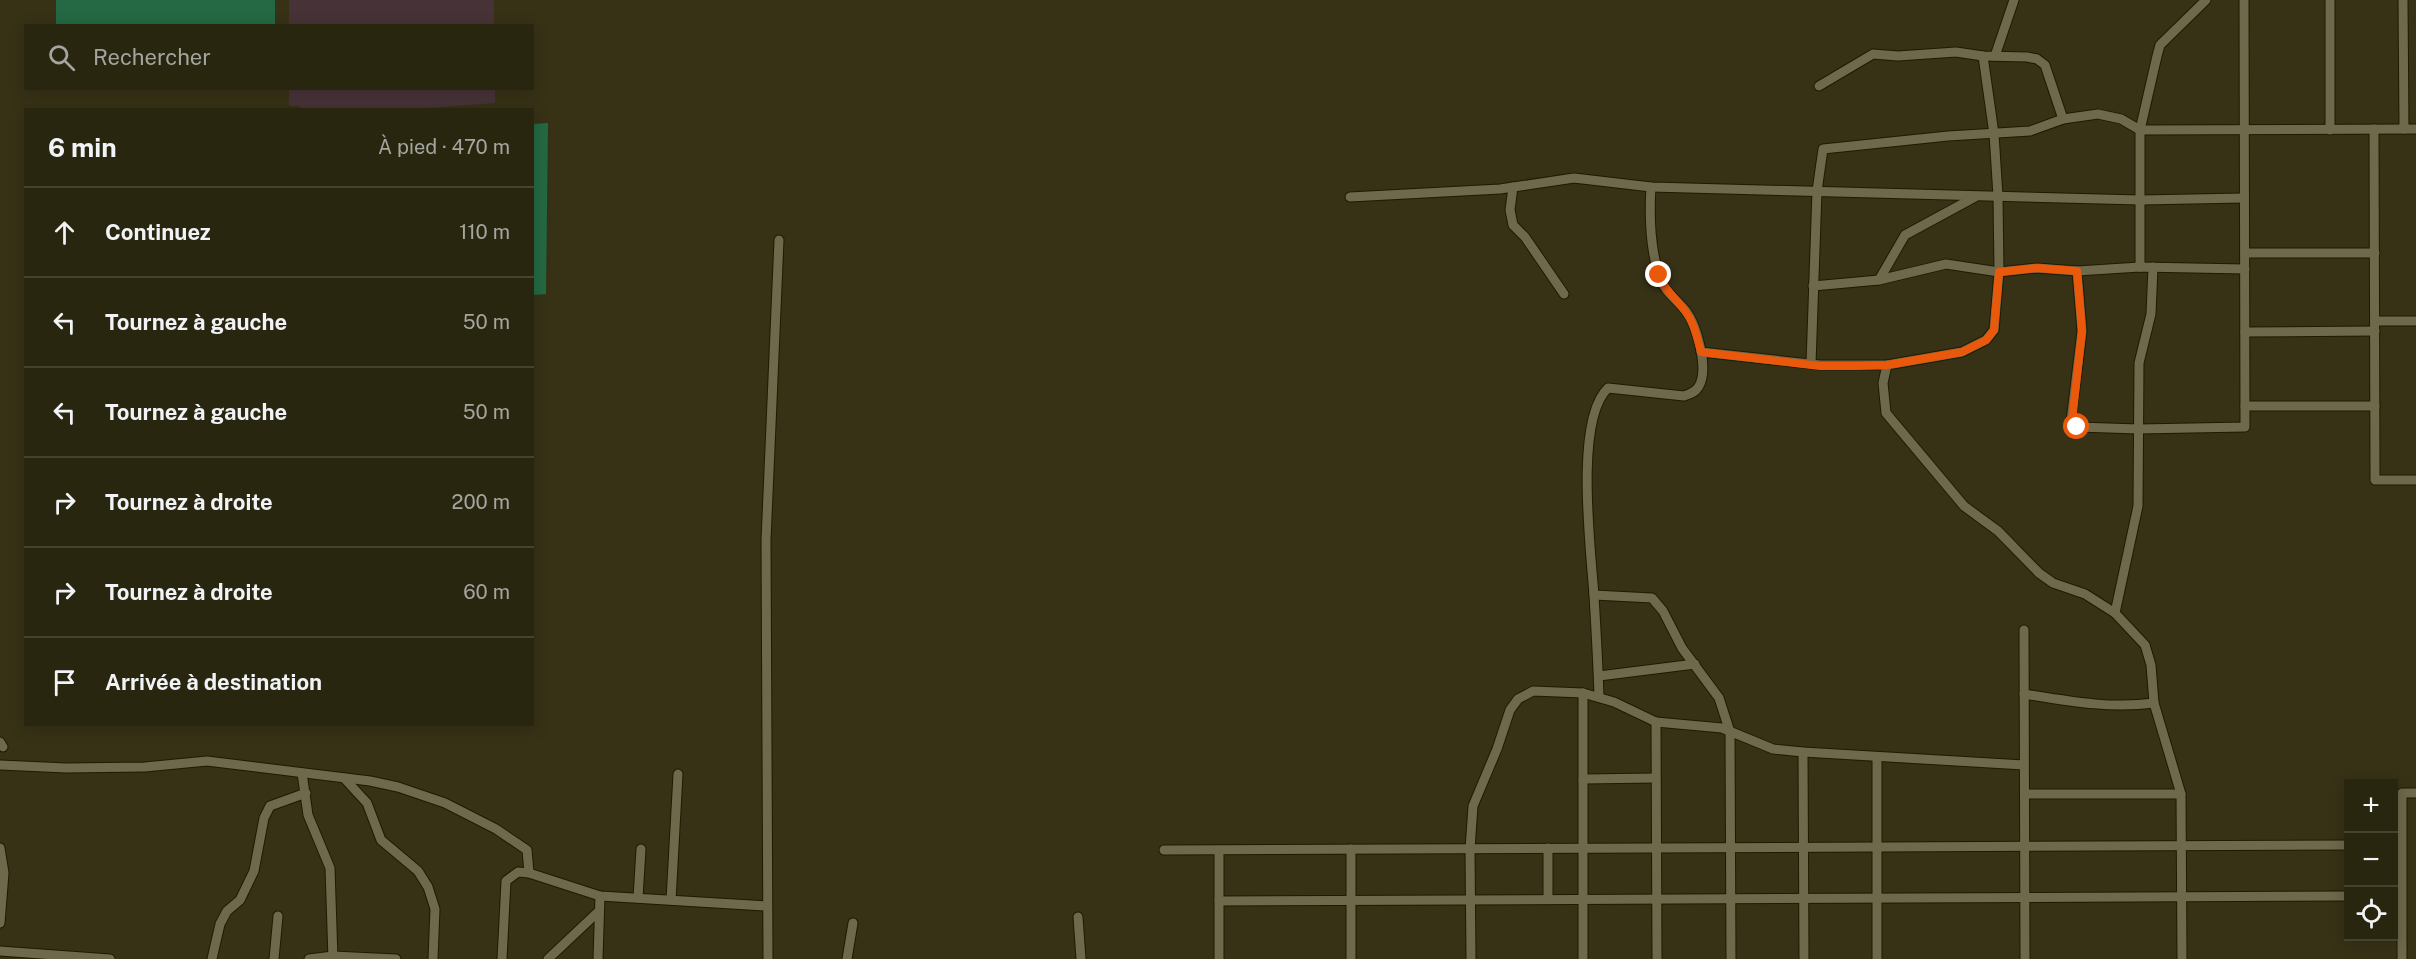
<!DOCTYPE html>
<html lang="fr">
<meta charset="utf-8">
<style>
:root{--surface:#292610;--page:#312e19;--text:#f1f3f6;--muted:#a5a59f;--line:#454330}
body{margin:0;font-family:"Public Sans",sans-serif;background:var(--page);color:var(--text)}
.controls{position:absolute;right:18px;bottom:18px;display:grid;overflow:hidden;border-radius:0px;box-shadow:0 3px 15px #0003}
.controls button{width:54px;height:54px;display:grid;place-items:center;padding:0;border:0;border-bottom:2px solid var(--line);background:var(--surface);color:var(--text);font:30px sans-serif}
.stop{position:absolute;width:18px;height:18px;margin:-14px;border:4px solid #ea580c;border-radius:50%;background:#fff}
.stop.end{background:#ea580c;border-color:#fff;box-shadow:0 2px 6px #0008}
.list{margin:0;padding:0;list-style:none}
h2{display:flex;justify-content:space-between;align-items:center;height:78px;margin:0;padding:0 24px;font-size:26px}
h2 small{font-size:20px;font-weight:400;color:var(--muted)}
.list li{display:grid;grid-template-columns:39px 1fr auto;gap:18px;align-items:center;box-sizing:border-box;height:90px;padding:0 24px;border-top:2px solid var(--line)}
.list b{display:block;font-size:22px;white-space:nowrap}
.list em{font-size:20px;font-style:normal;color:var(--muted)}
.icon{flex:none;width:33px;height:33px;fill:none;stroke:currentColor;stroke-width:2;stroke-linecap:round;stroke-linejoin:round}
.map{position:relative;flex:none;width:2416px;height:959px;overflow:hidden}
.search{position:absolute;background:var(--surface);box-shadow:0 3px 15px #0003;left:24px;top:24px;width:510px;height:66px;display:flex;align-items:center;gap:15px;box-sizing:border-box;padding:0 21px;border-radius:0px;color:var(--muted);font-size:22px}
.panel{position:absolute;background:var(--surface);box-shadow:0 3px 15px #0003;left:24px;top:108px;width:510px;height:618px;border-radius:0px}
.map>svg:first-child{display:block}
.education{fill:#473337}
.green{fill:#246943}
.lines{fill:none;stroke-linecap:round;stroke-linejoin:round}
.minor-casing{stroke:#1f1a00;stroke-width:11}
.minor{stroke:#6e694b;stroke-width:9}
.route{stroke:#ea580c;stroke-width:8}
</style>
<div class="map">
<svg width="2416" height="959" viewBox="0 0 2416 959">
<rect width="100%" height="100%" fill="#373216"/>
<!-- education -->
<g class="education">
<rect x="289" y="0" width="205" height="25"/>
<polygon points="289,89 495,89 495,103 403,110 300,109 300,106 289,106"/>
</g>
<!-- green -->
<g class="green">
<rect x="56" y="0" width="219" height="25"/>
<polygon points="548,123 546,294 533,295 533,124"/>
</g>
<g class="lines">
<defs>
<g id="minor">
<polyline points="2330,0 2330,130"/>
<polyline points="2403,0 2404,129"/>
<polyline points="1995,56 2014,0"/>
<polyline points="1819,86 1873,54 1898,56 1956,52 1983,56 2027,57 2037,59 2045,65 2063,119"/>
<polyline points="2374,129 2375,480 2416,480"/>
<polyline points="1513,187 1510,210 1513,225 1525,237 1564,294"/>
<polyline points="1350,197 1500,189 1574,178 1651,187 2140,200 2244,198"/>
<polyline points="2245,253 2375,253"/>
<polyline points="2140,267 2140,130 2157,56 2160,45 2206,0"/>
<polyline points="2077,271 2082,331 2071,421 2077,427 2139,429 2245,427 2244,0"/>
<polyline points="1879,280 1905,235 1975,197"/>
<polyline points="1813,286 1879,280 1946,264 1999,272 2037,268 2077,271 2140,267 2245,269"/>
<polyline points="2375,321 2416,321"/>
<polyline points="2245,332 2375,331"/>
<polyline points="1701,352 1820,365 1887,365 1962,352 1986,340 1994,330 1999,272 1998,196 1994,134 1983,56"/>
<polyline points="1811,364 1817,191 1823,149 1948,136 2030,131 2063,119 2098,114 2121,119 2140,130 2416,129"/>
<polyline points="1887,365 1883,383 1886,413 1964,506 1998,531 2039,573 2053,583 2085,594 2115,613 2145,645 2151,665 2154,703 2181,794 2182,959"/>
<polyline points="2245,406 2375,406"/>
<polyline points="1594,595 1652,598 1663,611 1682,648 1719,698 1730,732 1731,959"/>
<polyline points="2115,613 2138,506 2139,363 2151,314 2153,267"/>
<polyline points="2024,630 2025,959"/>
<polyline points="1599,676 1695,664"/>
<polyline points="1583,693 1583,959"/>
<path d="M2024,694C2068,701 2110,709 2154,703"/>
<path d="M1599,697C1598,663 1596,629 1594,596C1591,550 1574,420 1608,388L1684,396C1690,394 1696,392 1699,386C1709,369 1697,326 1686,311C1677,300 1665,292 1660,279C1650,249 1649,218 1651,187"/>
<polyline points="1656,722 1657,959"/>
<polyline points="0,742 3,747"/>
<polyline points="1803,752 1804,959"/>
<polyline points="1877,757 1877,959"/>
<polyline points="0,765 66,768 145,767 207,761 370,781 398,787 445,803 496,829 527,850 529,873"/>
<polyline points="302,773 308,815 330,868 333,959"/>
<polyline points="344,778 367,803 381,840 418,871 428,887 435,909 433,959"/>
<polyline points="1583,779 1656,778"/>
<polyline points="2025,794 2181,794"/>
<polyline points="0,848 4,873 0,923"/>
<polyline points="1548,848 1548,899"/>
<polyline points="1351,849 1351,959"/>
<polyline points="1164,850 2348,845"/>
<polyline points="1219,850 1219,959"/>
<polyline points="638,898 641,849"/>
<polyline points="671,900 678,774"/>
<polyline points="1219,901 2348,896"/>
<polyline points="1078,917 1081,959"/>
<polyline points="0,951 110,959"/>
<polyline points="212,959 220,924 227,911 240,900 254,871 264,818 270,806 306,793"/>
<polyline points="274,959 278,916"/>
<polyline points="309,959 333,956 396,959"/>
<polyline points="502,959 506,881 518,872 529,873 600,896 766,906"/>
<polyline points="548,959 599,911"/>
<polyline points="598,959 600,896"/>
<polyline points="768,959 766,540 779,240"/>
<polyline points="847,959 853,923"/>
<polyline points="1471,959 1470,849 1473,806 1497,749 1510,710 1518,699 1533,691 1583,693 1614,702 1656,722 1722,728 1773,749 1803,752 2024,765"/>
<polyline points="2402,959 2402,793 2416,793"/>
</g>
</defs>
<!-- minor casing -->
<use href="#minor" class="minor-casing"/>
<!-- minor -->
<use href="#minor" class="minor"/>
</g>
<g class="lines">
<!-- route -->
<path class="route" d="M1659,275C1664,290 1676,298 1685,311C1694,322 1697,338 1701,352L1820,366H1855L1887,365L1962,352L1986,340L1994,330L1999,272L2037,268L2077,271L2082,331L2072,421L2077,427"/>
</g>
</svg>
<div class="controls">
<button>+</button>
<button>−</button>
<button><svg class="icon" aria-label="locate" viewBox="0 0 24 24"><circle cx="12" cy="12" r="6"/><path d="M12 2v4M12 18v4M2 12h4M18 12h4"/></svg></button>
</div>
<div class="stop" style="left:2077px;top:427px"></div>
<div class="stop end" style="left:1659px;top:275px"></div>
<div class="search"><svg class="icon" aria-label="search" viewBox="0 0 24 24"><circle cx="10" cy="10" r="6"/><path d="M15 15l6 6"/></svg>Rechercher</div>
<section class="panel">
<h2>6 min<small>À pied · 470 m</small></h2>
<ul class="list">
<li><svg class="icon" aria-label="ahead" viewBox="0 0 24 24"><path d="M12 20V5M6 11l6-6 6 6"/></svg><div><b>Continuez</b></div><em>110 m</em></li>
<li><svg class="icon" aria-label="left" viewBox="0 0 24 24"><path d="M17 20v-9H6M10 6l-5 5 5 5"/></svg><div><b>Tournez à gauche</b></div><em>50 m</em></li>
<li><svg class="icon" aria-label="left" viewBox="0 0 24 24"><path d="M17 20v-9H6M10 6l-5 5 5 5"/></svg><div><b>Tournez à gauche</b></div><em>50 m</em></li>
<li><svg class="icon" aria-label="right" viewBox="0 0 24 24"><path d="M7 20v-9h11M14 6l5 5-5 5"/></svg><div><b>Tournez à droite</b></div><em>200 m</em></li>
<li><svg class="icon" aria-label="right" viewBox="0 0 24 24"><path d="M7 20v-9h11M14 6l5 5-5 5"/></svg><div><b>Tournez à droite</b></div><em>60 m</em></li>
<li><svg class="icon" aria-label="arrive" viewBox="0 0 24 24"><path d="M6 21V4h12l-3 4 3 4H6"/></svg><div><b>Arrivée à destination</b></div></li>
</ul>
</section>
</div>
